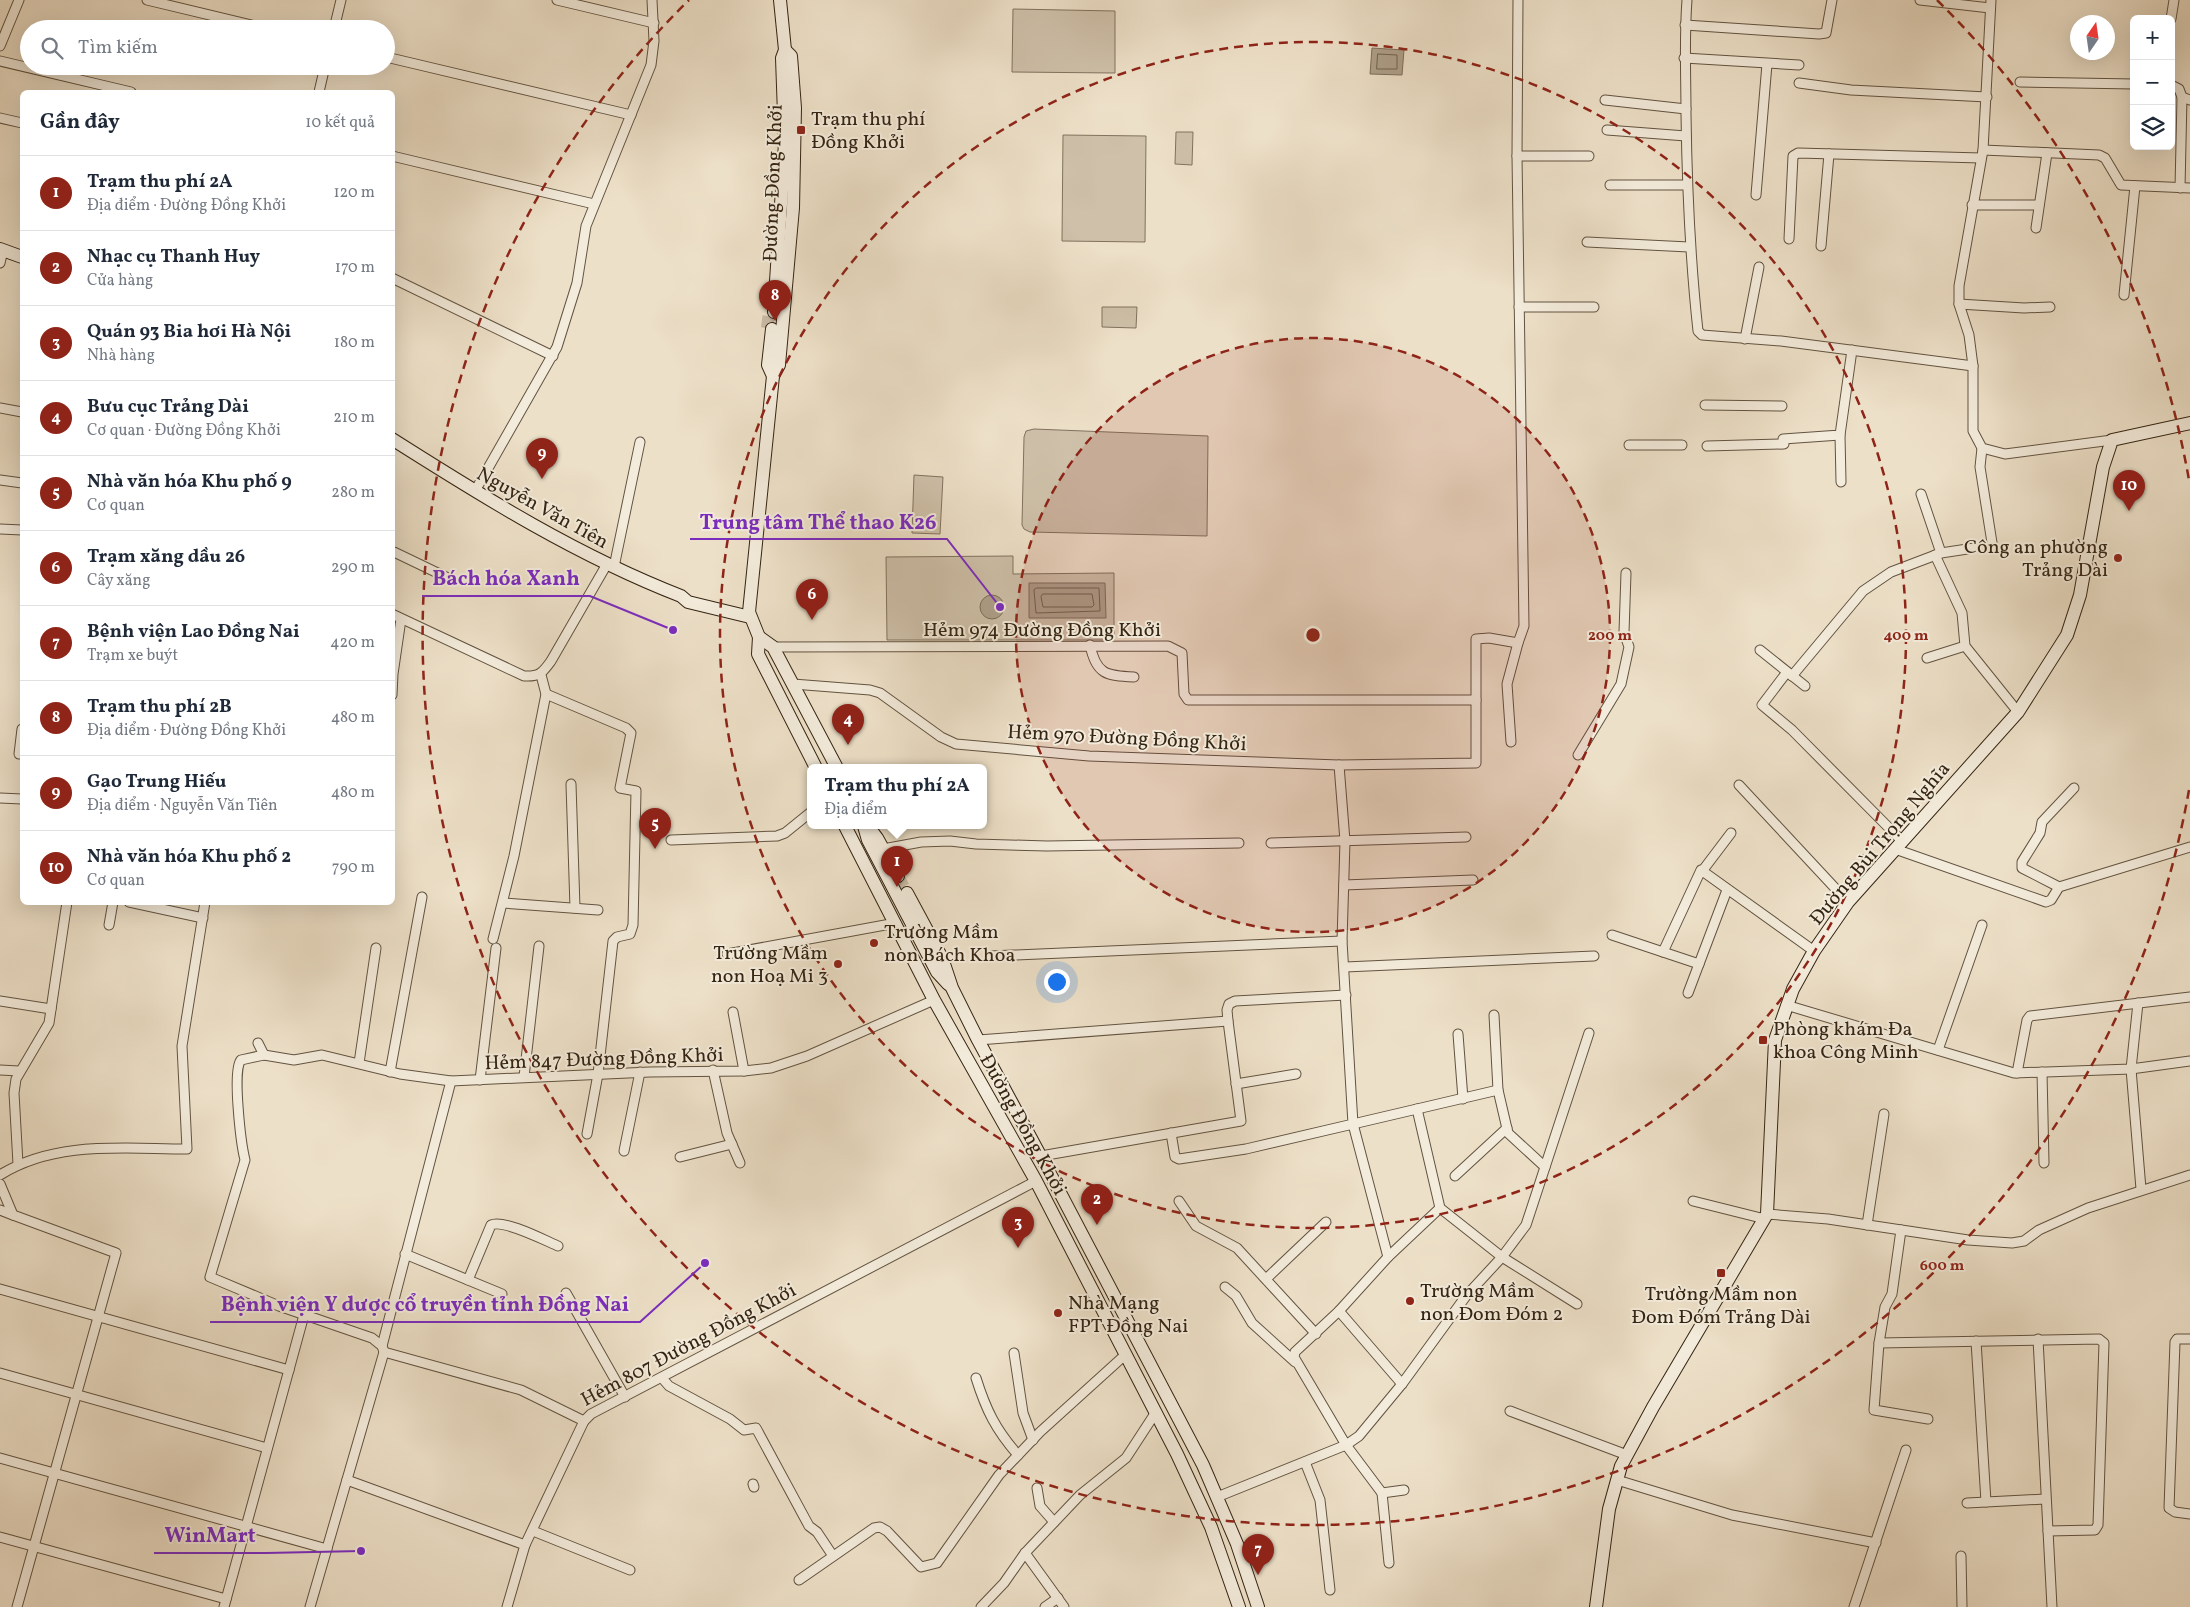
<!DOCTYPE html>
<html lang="vi">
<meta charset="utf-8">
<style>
:root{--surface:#fff;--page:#f6f6f7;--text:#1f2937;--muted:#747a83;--line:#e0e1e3;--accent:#8f2418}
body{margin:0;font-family:Vollkorn,serif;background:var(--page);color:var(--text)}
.controls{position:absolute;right:15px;top:15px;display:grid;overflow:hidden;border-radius:8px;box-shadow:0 5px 20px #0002}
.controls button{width:45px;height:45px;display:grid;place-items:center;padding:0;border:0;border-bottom:1px solid var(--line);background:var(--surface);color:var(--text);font:25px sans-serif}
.compass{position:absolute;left:2070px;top:15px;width:45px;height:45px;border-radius:50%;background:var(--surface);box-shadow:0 5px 20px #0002;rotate:13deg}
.you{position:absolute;left:1056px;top:981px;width:18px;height:18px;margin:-12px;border:4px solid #fff;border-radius:50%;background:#1a73e8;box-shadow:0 0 0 8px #1a73e833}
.badge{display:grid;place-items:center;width:32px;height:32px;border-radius:50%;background:var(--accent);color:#fff;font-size:16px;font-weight:700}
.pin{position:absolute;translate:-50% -41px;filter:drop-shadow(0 1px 2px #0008)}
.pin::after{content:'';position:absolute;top:26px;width:18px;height:15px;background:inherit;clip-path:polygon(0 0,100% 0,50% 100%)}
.popup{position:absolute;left:807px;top:764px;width:180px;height:65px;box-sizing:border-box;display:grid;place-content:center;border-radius:8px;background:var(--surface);filter:drop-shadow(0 1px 4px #0005);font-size:16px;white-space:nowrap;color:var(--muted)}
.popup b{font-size:19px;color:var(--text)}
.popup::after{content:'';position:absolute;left:50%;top:100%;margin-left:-10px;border:10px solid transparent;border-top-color:var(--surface)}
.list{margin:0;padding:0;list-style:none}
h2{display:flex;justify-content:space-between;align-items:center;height:65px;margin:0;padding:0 20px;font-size:21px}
h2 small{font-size:16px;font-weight:400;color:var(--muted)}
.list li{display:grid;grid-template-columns:32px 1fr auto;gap:15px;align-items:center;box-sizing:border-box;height:75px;padding:0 20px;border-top:1px solid var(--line)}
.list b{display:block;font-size:19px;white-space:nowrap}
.list p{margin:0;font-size:16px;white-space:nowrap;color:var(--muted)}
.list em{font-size:16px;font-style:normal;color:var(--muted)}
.icon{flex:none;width:28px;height:28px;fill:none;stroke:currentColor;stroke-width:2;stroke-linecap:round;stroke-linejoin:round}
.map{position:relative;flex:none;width:2190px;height:1607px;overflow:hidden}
.search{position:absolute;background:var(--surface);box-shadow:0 5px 20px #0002;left:20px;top:20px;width:375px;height:55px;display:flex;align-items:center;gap:12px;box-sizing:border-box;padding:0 18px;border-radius:28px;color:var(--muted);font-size:19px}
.panel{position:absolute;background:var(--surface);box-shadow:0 5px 20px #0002;left:20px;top:90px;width:375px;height:815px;border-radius:8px}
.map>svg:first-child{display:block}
.green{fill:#cec0a9;stroke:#81725e}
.water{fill:#aea08a;stroke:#7d6e5a}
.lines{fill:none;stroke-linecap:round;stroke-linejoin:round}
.shore{stroke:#71624e;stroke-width:1}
.secondary-tunnel{stroke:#c8baa4;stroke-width:12;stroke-dasharray:12 6;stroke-linecap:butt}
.street-casing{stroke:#625340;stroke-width:11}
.secondary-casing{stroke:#342412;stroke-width:14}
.street{stroke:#f3ebdb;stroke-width:9}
.secondary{stroke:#f3ebdb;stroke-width:12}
.ring{fill:none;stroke:#8f2418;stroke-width:2.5;stroke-dasharray:9 6}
.poi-dot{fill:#8f2418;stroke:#f3ebdb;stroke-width:2}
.labels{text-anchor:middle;stroke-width:4;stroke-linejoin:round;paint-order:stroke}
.poi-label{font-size:20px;fill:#342412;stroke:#f3ebdb;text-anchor:start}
.street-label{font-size:20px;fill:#342412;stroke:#f3ebdb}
.centre{fill:#8f2418;stroke:#f3ebdb;stroke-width:2.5}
.ring-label{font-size:15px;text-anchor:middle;font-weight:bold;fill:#8f2418;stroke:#f3ebdb;stroke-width:4;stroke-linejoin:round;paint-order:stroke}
.leader{fill:none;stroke:#7b2cbf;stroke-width:2}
.callout-dot{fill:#7b2cbf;stroke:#f3ebdb;stroke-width:2}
.callout-label{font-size:21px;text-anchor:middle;font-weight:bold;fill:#7b2cbf;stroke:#f3ebdb;stroke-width:4;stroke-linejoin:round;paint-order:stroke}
</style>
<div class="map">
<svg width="2190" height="1607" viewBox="0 0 2190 1607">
<rect width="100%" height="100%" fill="#ede0c8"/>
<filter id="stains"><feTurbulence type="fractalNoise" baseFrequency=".004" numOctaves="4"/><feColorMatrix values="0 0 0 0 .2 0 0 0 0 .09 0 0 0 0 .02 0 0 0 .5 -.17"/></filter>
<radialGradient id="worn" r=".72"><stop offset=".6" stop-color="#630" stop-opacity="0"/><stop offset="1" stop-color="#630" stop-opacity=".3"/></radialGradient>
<!-- green -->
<g class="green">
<polygon points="1013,9 1115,11 1115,73 1012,72"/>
<polygon points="1176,132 1193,132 1192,165 1175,164"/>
<polygon points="1063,135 1146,136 1145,242 1062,241"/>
<polygon points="1102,307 1137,307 1136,328 1102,327"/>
<polygon points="1034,429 1208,436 1207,536 1030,532 1024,529 1022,525 1024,437 1026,431"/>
<polygon points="914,475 943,477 940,534 912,533"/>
<polygon points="1013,556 1013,574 1114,573 1114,640 887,640 886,557"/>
</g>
<!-- water -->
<g class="water">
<polygon points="1372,48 1404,50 1402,75 1370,74"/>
<polygon points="1029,583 1105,583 1106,618 1029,618"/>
<circle cx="992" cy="607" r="12"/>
</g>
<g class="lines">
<!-- shore -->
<g class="shore">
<polygon points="1378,54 1397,55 1397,69 1377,69"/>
<polygon points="1037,588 1099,588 1100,611 1036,613 1034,590"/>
<polygon points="1043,594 1092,594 1094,605 1092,607 1043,607 1041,597"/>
</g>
<!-- secondary-tunnel -->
<g class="secondary-tunnel">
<polyline points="767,328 769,312"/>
<polyline points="898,876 907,893"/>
</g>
<defs>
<g id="street">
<polyline points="147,0 268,29"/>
<polyline points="557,0 654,23"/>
<path d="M1687,0C1684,38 1686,76 1686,114C1687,187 1690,258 1698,331L1702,335L1781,341L1973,366V431L1982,448L2005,454L2112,440"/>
<polyline points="1920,0 1990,8"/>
<polyline points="2171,19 2174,0"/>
<polyline points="1685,25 1819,34 1826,33 1832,0"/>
<polyline points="334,29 341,0"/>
<polyline points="0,46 19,0"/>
<polyline points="386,57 631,115"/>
<polyline points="1684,58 1799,65"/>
<polyline points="0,61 131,92"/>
<polyline points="2020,82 2134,84"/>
<polyline points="1799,83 1851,90 1987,97"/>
<polyline points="2171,85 2179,89 2182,97 2190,100"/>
<polyline points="319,92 325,66"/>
<polyline points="1605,100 1686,109"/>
<polyline points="0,118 22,123"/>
<polyline points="1607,130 1686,136"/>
<polyline points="1983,150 2099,155 2105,158 2121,185 2190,188"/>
<polyline points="392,156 594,204"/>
<polyline points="1517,156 1589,156"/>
<polyline points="1610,185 1686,185"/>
<polyline points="2180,188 2182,97"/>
<polyline points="1756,195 1767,64"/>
<polyline points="1972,205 2039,205"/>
<polyline points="2036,228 2047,153"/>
<polyline points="1789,239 1793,156 1798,153 1981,158"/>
<polyline points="1587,242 1689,247"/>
<polyline points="1821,246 1829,154"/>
<polyline points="0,263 3,250"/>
<polyline points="392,278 553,356"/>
<polyline points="2124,295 2135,186"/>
<polyline points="1959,304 2024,308 2050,307"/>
<polyline points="1519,307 1594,307"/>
<polyline points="1745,339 1759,267"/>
<polyline points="1973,366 1969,335 1959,304 1959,286 1983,150 1991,0"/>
<polyline points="1705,405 1782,406"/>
<polyline points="0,408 22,412"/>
<polyline points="1840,435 1841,482"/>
<polyline points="1783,439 1840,435 1852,350"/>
<polyline points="1629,445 1682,445"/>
<polyline points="1707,446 1784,444"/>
<polyline points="1982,448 1980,467 1993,549"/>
<polyline points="0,480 22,483"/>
<polyline points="475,491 557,347 577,283 586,226 651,65 654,41 652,0"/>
<polyline points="1921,494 1941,553"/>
<polyline points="0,529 22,530"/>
<polyline points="392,554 394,552 446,577"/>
<polyline points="1935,555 1962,613 1965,646 2018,712"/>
<polyline points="614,567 640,442"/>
<path d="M392,614L524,676C540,677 543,672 551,661L607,564"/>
<path d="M1090,645C1096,674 1106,676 1134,677"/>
<polyline points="773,647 1168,646 1182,653 1184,694 1188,700 1476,700"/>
<polyline points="1760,650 1805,686"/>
<polyline points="1927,658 1965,646"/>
<polyline points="1787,672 1762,705 1792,730 1902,841"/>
<polyline points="1792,676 1863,591 1891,572 1941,553 1974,548"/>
<polyline points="793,684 870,690 880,693 941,737 956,744 1089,756 1339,765 1476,763 1476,639 1489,638 1518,643 1524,626 1517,156 1518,0"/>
<polyline points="546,694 626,728 631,733 620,788 636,791 633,925 630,934 617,937 613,941 598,1074 587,1134"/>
<polyline points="392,695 393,674 401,619"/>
<polyline points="1511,742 1507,684 1518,643"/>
<polyline points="19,754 22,729"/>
<polyline points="1578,755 1621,684 1629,647 1624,632 1626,573"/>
<polyline points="571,784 575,908"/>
<polyline points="1739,785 1848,902"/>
<polyline points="0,798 22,799"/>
<polyline points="671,840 777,836 785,833 811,812"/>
<polyline points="1271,843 1466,837"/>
<polyline points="883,849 921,842 950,841 976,844 1047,846 1239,843"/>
<polyline points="1895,849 2046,902 2051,900 2059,887 2190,847"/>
<polyline points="1703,870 1731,833"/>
<polyline points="1344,885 1473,880"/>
<polyline points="2059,887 2022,868 2022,862 2040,833 2042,822 2074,788"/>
<polyline points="129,902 203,918"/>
<polyline points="503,903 598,910"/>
<polyline points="109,925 113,902"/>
<polyline points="1612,935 1699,964"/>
<polyline points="493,939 514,856 546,694 541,675"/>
<polyline points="1663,952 1701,870 1814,951"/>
<polyline points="727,954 896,923"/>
<polyline points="990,956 1342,941"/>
<polyline points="1345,967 1594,956"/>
<polyline points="1688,993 1727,890"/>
<polyline points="0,1001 51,1009"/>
<polyline points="2138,1003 2131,1069 2141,1189"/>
<polyline points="1786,1005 2014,1073 2131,1069 2190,1061"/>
<polyline points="733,1012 744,1071"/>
<polyline points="1494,1015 1498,1090 1508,1133 1545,1167"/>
<polyline points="1458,1034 1463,1099"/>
<polyline points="978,1040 1228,1021"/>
<polyline points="258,1043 264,1055"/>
<polyline points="1938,1050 1982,925"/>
<polyline points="359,1063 376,948"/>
<polyline points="0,1070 19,1071"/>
<polyline points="713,1070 727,1133 740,1163"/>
<polyline points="390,1072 422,897"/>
<polyline points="2042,1072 2044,1163"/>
<polyline points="2017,1073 2027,1020 2030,1016 2190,997"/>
<polyline points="524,1077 539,946"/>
<polyline points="480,1080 496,948"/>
<polyline points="1236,1084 1296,1074"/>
<polyline points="1417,1109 1440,1208 1502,1257 1577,1304"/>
<polyline points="1171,1133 1175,1157 1179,1159 1246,1149 1353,1124 1342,941 1345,841 1339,765"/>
<polyline points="624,1151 640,1072"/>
<polyline points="1041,1156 1241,1121 1228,1021 1227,1010 1229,1004 1235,1001 1346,995"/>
<polyline points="680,1157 732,1144"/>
<polyline points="18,1164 14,1093 16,1079 49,1023 67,902"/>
<path d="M0,1175C56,1140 124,1149 187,1149L182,1046L205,902"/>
<polyline points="1455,1176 1507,1128"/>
<polyline points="0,1184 13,1215 116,1253 17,1607"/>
<polyline points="1179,1201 1196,1226 1237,1248 1316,1334"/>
<polyline points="1693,1201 1765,1219"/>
<polyline points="0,1210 13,1215"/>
<polyline points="1767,1214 1828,1219 1968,1240 2012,1243 2024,1241 2039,1230 2088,1208 2190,1175"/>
<polyline points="1867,1225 1884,1114"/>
<polyline points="1901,1230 1892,1294 1885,1307 1879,1343 2099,1339 2104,1343 2098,1525 2095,1530 2048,1531"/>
<polyline points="405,1254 502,1294"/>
<polyline points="1388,1257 1353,1124 1498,1090"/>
<polyline points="1266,1279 1326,1222"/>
<path d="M468,1280L491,1225C504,1219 544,1240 558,1246"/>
<polyline points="1225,1287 1236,1296 1252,1323 1295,1362"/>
<polyline points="0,1289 289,1370"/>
<polyline points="566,1293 625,1397"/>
<polyline points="1339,1311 1402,1384"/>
<polyline points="2038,1339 2052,1607"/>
<polyline points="2190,1339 2177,1339 2175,1342 2169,1508 2175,1512 2190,1514"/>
<polyline points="1976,1341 1986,1502"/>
<polyline points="1879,1343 1874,1410 1928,1419"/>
<polyline points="382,1346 451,1081"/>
<path d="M384,1352L382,1346L372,1338L279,1306L210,1277L245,1160C241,1144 232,1070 241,1060L264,1055L294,1060L322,1055L400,1074L451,1081L650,1072L744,1071L771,1068L807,1056L934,1000"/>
<polyline points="384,1352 521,1390 584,1421 591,1414 1036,1181"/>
<polyline points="1014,1353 1023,1413 1033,1440"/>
<polyline points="0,1373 267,1448"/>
<polyline points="662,1378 669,1386 730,1419 744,1430 756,1428 809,1526 817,1532 833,1556"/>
<path d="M976,1378C986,1410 996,1430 1018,1455"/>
<polyline points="1510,1411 1627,1455"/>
<polyline points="0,1458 327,1549"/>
<polyline points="1305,1462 1320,1500 1330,1590"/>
<polyline points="347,1480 525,1545"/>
<polyline points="1617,1480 1732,1515 1876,1543"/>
<polyline points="753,1484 754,1487"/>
<polyline points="1037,1488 1040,1506 1054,1522"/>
<polyline points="1404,1490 1382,1493 1346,1445 1294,1357 1295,1352 1339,1311 1388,1257 1440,1208"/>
<polyline points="1382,1493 1389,1563"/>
<polyline points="1217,1497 1346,1445 1359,1436 1402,1384 1466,1296 1502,1257 1526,1225 1589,1033"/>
<polyline points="1967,1503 2045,1499"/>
<polyline points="533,1531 630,1570"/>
<polyline points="0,1537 226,1599"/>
<polyline points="1025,1553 1064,1607"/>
<polyline points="1961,1556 1962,1607"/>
<polyline points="799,1580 874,1528 880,1527 887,1531 921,1567 937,1563 999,1475 1040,1432 1125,1355"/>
<polyline points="224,1607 304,1315"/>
<polyline points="310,1607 384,1352"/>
<polyline points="507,1607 525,1545 584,1421"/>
<polyline points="981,1607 1004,1583 1025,1553 1080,1495 1126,1458 1156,1412"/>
<polyline points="1045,1607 1058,1598"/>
<polyline points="1854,1607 1906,1450"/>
</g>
<g id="secondary">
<polyline points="785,50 791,56 795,108 793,208 779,365 773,376 749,612 759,637 758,654 816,768"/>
<polyline points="0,249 22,257"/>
<polyline points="774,312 785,143 782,58 785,50 780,0"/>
<polyline points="772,329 768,365 773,376"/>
<path d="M392,439C485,498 578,556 681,596L688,602L750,617"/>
<polyline points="759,637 773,647 837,768"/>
<polyline points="845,826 934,1000 1036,1181 1177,1454 1211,1527 1239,1607"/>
<polyline points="864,826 868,840 937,972 948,984"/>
<polyline points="868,826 877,838 898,876"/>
<polyline points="907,893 942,958 952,988 978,1040 1055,1183 1203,1465 1237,1544 1258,1607"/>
<polyline points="1596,1607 1609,1509 1621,1466 1653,1407 1767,1214 1775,1040 1793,989 1814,951 1848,902 2018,712 2067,635 2080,595 2103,467 2112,440 2190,423"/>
</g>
</defs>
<!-- street casing -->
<use href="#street" class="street-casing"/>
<!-- secondary casing -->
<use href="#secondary" class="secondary-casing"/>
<!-- street -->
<use href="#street" class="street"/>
<!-- secondary -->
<use href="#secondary" class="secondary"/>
</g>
<!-- distance rings -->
<circle cx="1313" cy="635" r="297" fill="#8f2418" fill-opacity=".12"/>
<g class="ring">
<circle cx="1313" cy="635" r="297"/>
<circle cx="1313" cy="635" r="593"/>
<path d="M2189 790A890 890 0 1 1 689 0M1937 0A890 890 0 0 1 2189 480"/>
</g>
<!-- markers -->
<g class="poi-dot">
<rect x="796" y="125" width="10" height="10" rx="2.5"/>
<circle cx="2118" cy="558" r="5"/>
<circle cx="874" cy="943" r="5"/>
<circle cx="838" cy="964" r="5"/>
<rect x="1758" y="1035" width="10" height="10" rx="2.5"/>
<rect x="1716" y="1268" width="10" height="10" rx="2.5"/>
<circle cx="1410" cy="1301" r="5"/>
<circle cx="1058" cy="1313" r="5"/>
</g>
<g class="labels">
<!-- poi labels -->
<g class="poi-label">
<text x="811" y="125">Trạm thu phí<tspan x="811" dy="23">Đồng Khởi</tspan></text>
<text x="2108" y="553" text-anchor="end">Công an phường<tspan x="2108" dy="23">Trảng Dài</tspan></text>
<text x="884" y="938">Trường Mầm<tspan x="884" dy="23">non Bách Khoa</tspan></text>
<text x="828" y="959" text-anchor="end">Trường Mầm<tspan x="828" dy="23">non Hoạ Mi 3</tspan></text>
<text x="1773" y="1035">Phòng khám Đa<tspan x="1773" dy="23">khoa Công Minh</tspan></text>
<text x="1420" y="1297">Trường Mầm<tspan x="1420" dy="23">non Đom Đóm 2</tspan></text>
<text x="1721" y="1300" text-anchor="middle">Trường Mầm non<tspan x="1721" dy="23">Đom Đóm Trảng Dài</tspan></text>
<text x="1068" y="1309">Nhà Mạng<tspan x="1068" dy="23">FPT Đồng Nai</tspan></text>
</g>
<!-- street labels -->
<g class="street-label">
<text transform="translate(772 183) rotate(-88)" y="7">Đường Đồng Khởi</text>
<text transform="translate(543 507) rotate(29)" y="7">Nguyễn Văn Tiên</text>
<text x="1042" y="636">Hẻm 974 Đường Đồng Khởi</text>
<text transform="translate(1127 737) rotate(3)" y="7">Hẻm 970 Đường Đồng Khởi</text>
<text transform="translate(1879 843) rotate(-50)" y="7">Đường Bùi Trọng Nghĩa</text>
<text transform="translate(604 1058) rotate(-2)" y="7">Hẻm 847 Đường Đồng Khởi</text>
<text transform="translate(1024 1124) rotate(61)" y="7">Đường Đồng Khởi</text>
<text transform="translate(688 1344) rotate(-28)" y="7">Hẻm 807 Đường Đồng Khởi</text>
</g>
</g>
<circle cx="1313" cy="635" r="8" class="centre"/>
<g class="ring-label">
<text x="1610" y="640">200 m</text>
<text x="1906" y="640">400 m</text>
<text x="1942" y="1270">600 m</text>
</g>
<!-- callouts -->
<path class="leader" d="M1000 607L947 539H690M673 630L590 596H422M705 1263L640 1322H210M361 1551L266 1553H154"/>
<g class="callout-dot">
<circle cx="1000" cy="607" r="5"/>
<circle cx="673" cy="630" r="5"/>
<circle cx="705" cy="1263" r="5"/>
<circle cx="361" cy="1551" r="5"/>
</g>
<g class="callout-label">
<text x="818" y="529">Trung tâm Thể thao K26</text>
<text x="506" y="585">Bách hóa Xanh</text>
<text x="425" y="1311">Bệnh viện Y dược cổ truyền tỉnh Đồng Nai</text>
<text x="210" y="1542">WinMart</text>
</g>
<rect width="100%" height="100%" filter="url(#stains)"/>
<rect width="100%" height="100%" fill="url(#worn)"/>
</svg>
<div class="controls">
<button>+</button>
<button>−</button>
<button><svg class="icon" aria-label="layers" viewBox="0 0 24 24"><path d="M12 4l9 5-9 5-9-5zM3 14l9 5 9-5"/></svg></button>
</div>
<svg class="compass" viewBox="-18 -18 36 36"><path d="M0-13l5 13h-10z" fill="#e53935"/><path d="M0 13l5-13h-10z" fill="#747a83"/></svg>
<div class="you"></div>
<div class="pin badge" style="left:897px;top:887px">1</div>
<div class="popup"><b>Trạm thu phí 2A</b>Địa điểm</div>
<div class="pin badge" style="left:1097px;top:1225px">2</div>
<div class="pin badge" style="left:1018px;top:1248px">3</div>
<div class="pin badge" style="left:848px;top:745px">4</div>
<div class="pin badge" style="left:655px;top:849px">5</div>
<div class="pin badge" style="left:812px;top:620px">6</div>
<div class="pin badge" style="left:1258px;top:1575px">7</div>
<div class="pin badge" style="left:775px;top:321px">8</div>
<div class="pin badge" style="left:542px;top:479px">9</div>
<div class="pin badge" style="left:2129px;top:511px">10</div>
<div class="search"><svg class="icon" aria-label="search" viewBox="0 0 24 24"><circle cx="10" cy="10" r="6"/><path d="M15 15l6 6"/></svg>Tìm kiếm</div>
<section class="panel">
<h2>Gần đây<small>10 kết quả</small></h2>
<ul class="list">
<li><span class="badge">1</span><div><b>Trạm thu phí 2A</b><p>Địa điểm · Đường Đồng Khởi</p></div><em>120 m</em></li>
<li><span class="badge">2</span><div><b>Nhạc cụ Thanh Huy</b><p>Cửa hàng</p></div><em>170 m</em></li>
<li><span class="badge">3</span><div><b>Quán 93 Bia hơi Hà Nội</b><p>Nhà hàng</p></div><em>180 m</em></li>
<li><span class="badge">4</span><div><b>Bưu cục Trảng Dài</b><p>Cơ quan · Đường Đồng Khởi</p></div><em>210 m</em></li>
<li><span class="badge">5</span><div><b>Nhà văn hóa Khu phố 9</b><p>Cơ quan</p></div><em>280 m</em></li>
<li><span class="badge">6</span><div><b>Trạm xăng dầu 26</b><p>Cây xăng</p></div><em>290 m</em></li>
<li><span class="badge">7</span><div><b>Bệnh viện Lao Đồng Nai</b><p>Trạm xe buýt</p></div><em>420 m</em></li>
<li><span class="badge">8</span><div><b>Trạm thu phí 2B</b><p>Địa điểm · Đường Đồng Khởi</p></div><em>480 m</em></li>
<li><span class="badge">9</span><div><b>Gạo Trung Hiếu</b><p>Địa điểm · Nguyễn Văn Tiên</p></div><em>480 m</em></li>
<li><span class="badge">10</span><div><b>Nhà văn hóa Khu phố 2</b><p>Cơ quan</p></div><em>790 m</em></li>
</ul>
</section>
</div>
